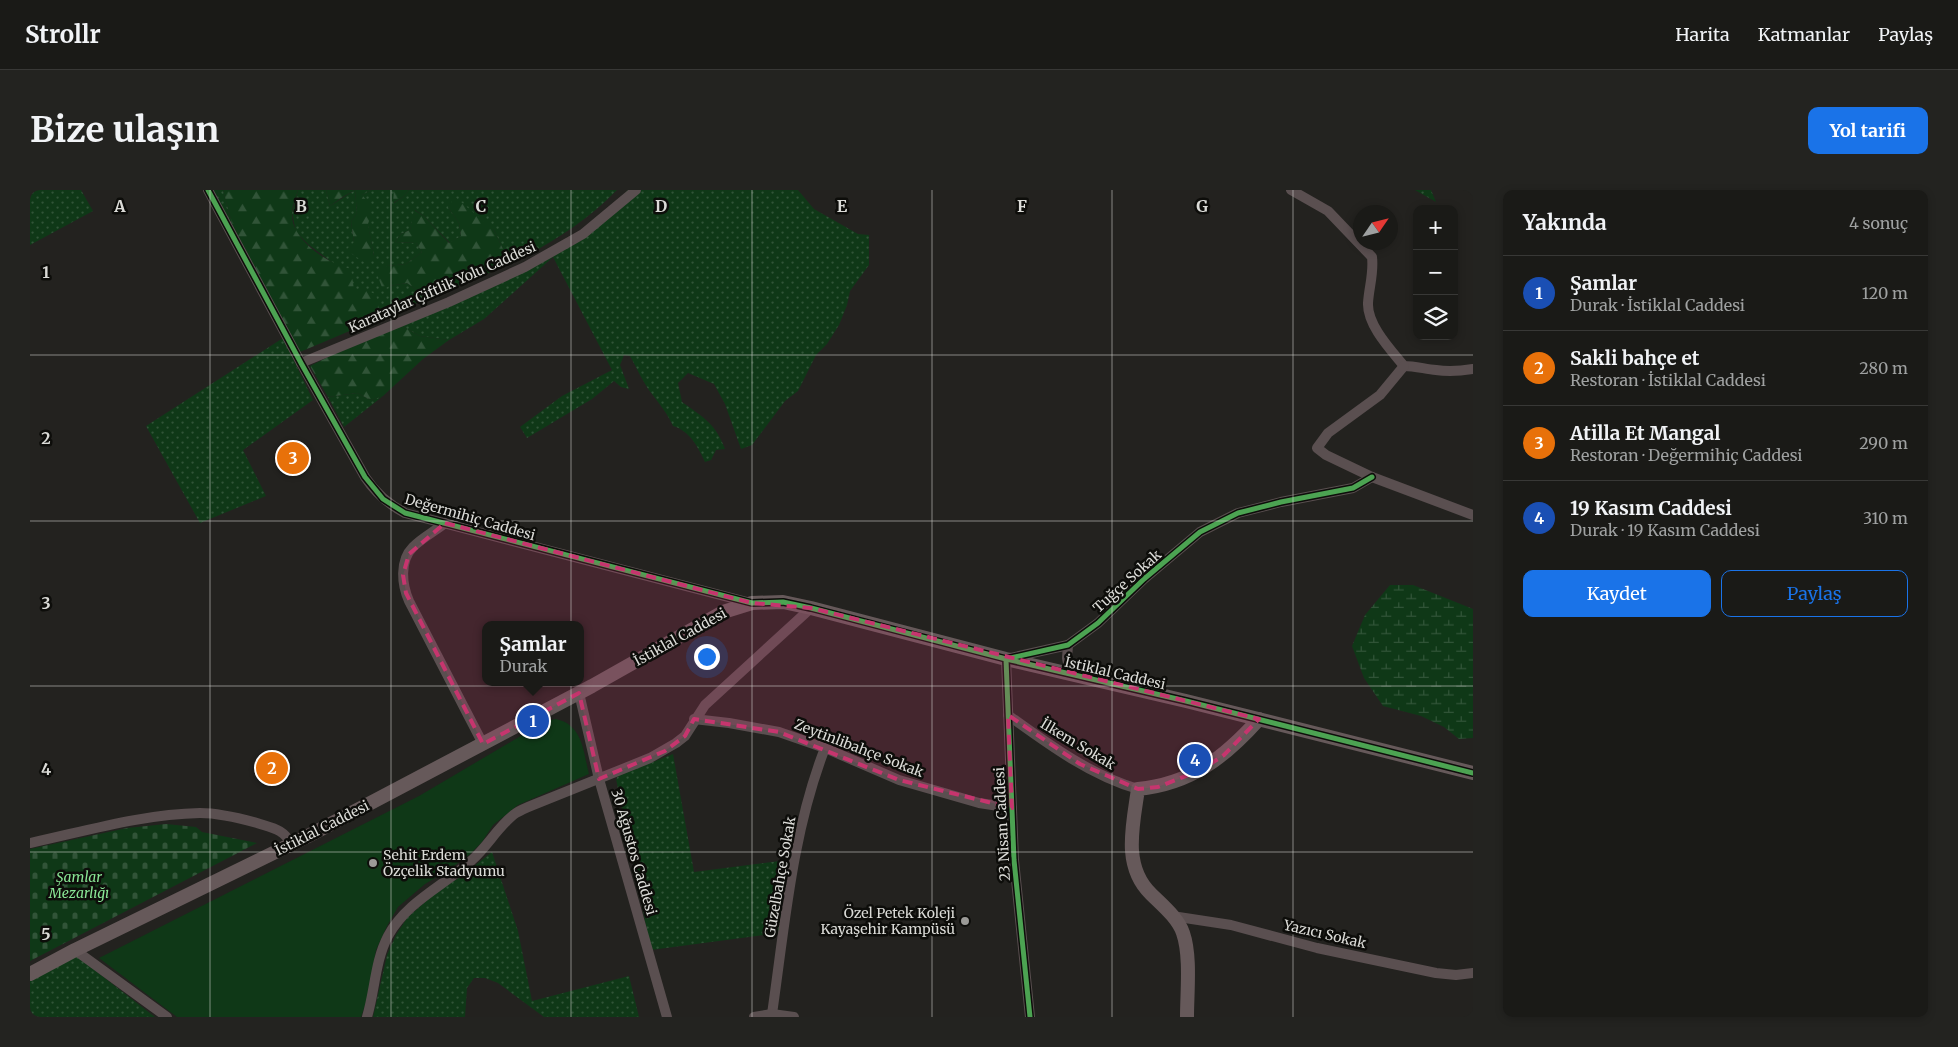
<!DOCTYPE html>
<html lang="tr">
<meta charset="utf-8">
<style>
:root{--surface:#1a1a17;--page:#232320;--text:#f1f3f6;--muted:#9fa1a1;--line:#383836;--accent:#1a73e8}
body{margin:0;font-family:Merriweather,serif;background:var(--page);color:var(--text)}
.controls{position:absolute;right:15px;top:15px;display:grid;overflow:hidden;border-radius:10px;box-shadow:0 2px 8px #0003}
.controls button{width:45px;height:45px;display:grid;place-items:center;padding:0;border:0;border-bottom:1px solid var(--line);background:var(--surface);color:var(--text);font:25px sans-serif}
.compass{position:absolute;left:1323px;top:15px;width:45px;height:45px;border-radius:50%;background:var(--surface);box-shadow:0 2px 8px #0003;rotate:55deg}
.you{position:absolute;left:676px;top:466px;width:18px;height:18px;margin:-12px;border:4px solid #fff;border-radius:50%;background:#1a73e8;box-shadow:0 0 0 8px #1a73e833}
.badge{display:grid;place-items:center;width:32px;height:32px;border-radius:50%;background:var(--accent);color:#fff;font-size:16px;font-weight:700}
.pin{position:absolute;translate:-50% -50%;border:2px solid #fff;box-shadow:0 1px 5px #0006}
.popup{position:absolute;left:452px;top:431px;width:102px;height:65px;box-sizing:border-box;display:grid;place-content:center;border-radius:10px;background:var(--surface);filter:drop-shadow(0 1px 4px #0005);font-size:16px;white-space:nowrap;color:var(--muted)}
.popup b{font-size:19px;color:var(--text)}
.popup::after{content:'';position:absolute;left:50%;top:100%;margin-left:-10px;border:10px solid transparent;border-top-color:var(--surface)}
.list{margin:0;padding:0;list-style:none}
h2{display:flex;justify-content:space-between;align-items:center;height:65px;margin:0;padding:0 20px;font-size:21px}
h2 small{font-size:16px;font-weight:400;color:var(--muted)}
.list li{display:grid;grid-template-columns:32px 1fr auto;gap:15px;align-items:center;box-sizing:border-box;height:75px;padding:0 20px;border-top:1px solid var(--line)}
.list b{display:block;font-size:19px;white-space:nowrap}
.list p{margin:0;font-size:16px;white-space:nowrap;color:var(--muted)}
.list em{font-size:16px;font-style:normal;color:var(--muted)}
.actions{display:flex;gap:10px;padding:15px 20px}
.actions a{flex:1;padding:11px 0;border:1px solid var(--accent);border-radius:10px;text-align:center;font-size:18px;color:var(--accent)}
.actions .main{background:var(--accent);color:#fff}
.icon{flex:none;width:28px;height:28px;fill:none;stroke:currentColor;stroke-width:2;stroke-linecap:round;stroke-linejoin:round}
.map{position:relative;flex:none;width:1443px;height:827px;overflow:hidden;border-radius:10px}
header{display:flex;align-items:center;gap:30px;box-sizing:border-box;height:70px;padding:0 25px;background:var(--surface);border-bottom:1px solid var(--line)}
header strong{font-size:24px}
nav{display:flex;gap:28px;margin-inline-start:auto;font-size:18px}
.intro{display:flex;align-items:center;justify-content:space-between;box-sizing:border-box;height:120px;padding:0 30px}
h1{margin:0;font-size:35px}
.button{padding:12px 22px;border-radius:10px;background:var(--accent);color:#fff;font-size:18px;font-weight:700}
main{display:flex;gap:30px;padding:0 30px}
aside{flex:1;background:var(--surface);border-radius:10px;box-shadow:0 2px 8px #0003}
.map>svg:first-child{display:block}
.grass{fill:url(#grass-dots)}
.forest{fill:url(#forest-firs)}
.wetland{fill:url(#wetland-marsh)}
.cemetery{fill:url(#cemetery-stones)}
.garden{fill:#0f3817}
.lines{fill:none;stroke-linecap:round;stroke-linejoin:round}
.street{stroke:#5a4f50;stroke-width:10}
.secondary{stroke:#66595a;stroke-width:14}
.cycleway-casing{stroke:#0d0d0a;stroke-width:8}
.cycleway{stroke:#4ca352;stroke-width:5}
.marked{fill:#c6356e;fill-opacity:0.2;stroke:#c6356e;stroke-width:4;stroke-dasharray:10 6;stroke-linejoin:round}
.grid{fill:none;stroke:#dbdbd7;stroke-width:1;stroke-opacity:0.55}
.poi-dot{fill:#9b9a97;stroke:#0d0d0a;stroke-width:2}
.labels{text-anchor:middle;stroke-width:5;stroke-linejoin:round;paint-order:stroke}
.street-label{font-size:14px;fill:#dbdbd7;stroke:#0d0d0a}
.poi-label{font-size:14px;fill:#dbdbd7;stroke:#0d0d0a;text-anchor:start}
.park-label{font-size:14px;font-style:italic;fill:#89e695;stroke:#0d0d0a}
.grid-label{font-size:16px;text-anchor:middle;font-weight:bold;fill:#dbdbd7;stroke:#0d0d0a;stroke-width:5;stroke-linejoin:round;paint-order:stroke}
</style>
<header>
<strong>Strollr</strong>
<nav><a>Harita</a><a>Katmanlar</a><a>Paylaş</a></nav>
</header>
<div class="intro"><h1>Bize ulaşın</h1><a class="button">Yol tarifi</a></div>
<main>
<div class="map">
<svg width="1443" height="827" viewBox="0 0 1443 827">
<defs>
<pattern id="grass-dots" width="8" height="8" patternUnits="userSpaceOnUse" patternTransform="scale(1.25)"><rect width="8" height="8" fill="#0f3817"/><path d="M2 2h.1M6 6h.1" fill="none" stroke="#315438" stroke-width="1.8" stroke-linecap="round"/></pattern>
<pattern id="forest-firs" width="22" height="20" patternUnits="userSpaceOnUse" patternTransform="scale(1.25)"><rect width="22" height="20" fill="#0f3817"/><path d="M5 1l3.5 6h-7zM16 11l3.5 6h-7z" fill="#315438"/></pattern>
<pattern id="wetland-marsh" width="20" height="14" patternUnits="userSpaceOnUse" patternTransform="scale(1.25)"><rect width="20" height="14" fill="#0f3817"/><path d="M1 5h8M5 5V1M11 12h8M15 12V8" fill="none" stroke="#315438"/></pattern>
<pattern id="cemetery-stones" width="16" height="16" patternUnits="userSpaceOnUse" patternTransform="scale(1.25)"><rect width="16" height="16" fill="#0f3817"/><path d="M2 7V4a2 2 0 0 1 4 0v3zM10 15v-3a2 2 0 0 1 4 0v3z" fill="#315438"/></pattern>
</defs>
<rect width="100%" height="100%" fill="#23221f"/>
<!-- grass -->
<g class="grass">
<polygon points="0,0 51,0 63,21 0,55"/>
<polygon points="181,0 193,0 203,37"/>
<path d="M268,0H296L300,16L325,0L327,23L321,32L324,52L344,66L332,5L341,0H364V13L373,7L379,0H587C556,32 520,54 480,74L464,40L418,17L429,33L431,46L420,53L394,26L385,20L380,40L371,44L365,52L386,53L392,62L376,74L357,76L359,96L377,93L387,100L392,111L348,129L349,119L324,100L307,76L279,55L266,42L262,23Z"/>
<path d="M598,0H768L784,19L828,44L839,45V75L820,101L817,115L809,135L797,154L786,165L768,201L755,211L722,255L711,259L695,214L684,194L658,183L648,193L652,212C673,227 686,234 695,259L686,260L681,270L675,272C668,257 660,241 643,236C637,223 630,215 622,204C613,193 607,178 600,166L594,165L590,175L599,199L591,197L584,191L562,209L497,248L490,237L532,206L582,180L523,67L454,129L419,150L390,146L366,133L448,101L550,41L582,16Z"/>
<polygon points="1385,0 1401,0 1406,12"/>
<polygon points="253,148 283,210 213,260 236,306 170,333 116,236"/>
<polygon points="327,203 341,210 353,206 314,237 298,207"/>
<polygon points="643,564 664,682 758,670 749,743 621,760 586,589 588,586"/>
<polygon points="462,662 488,741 502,811 599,786 609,827 514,827 468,793 455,788 444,788 437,798 435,827 343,827 357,765 366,745 377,728 410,699 429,688"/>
<polygon points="45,765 125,827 0,827 0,789"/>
</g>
<!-- forest -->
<g class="forest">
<path d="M193,0H268C266,7 262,16 262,23C260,49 298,74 321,79L324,100L334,98L346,105L349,119L348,129L270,162L203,37Z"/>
<polygon points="296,0 341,0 332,5 338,12 341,25 338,34 344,66 337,74 316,60 324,52 321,32 327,23 325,0 311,8 300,16"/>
<polygon points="364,0 379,0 373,7 363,13"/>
<polygon points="425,7 464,40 480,74 392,111 387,100 377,93 359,96 353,100 347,84 357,76 376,74 392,62 386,53 365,52 371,44 380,40 384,20 394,26 419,53 431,46 429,33 418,17"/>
<polygon points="366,133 390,146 419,150 393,169 353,206 341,210 327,203 298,207 280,176"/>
</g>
<!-- wetland -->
<polygon class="wetland" points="1360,395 1383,395 1443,419 1443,548 1429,549 1414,537 1391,526 1353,516 1334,488 1322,456 1335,425"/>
<!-- cemetery -->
<polygon class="cemetery" points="136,634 166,637 172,642 227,653 0,771 0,659 97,638"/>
<!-- garden -->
<path class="garden" d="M526,529C553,535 553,561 559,584L488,615L463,635L452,652L439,665L417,681L395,694L368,717L357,736L346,760L338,806L331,827H147L69,768L389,606L516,531Z"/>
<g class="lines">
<!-- street -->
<g class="street">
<path d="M178,0L271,173L335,287C346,304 358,314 375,323L721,413"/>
<path d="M1261,0L1298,21L1342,67C1344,83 1339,97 1338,113C1337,135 1361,160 1374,176C1385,176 1395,179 1406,180C1418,182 1431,181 1443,179"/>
<polyline points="271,173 419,112 495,77 553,44 606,0"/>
<polyline points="1374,176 1350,205 1298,243 1287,258 1296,265 1342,287 1443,325"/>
<path d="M415,333C405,341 392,348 383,357C369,371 372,395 379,411L453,554"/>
<polyline points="1038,455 1037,468 1040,484"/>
<polyline points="549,503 569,589 637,827"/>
<path d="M978,525C1018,554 1060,585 1108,599"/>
<polyline points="664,529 699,533 749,542 795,558 869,590 949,613 982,618"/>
<path d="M0,653C56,641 113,624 170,623C189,623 209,628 227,633C242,638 254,639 261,654"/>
<polyline points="1142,726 1201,735 1287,758 1406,783 1426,785 1443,783"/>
<polyline points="45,760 137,827"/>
<path d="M742,824C755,734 762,643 795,558"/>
<path d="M337,827C345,800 345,771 358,746C377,711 414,696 442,670C458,656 469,635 486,623C491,620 498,617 503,615L620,568L646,553L655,546L675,515L781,418"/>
<polyline points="724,827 742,824 764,827"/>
<polyline points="1000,827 984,670 976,469 1038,455 1068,433 1114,389 1170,342 1208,323 1251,312 1323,298 1342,287"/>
</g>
<!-- secondary -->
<g class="secondary">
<polyline points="0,784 45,760 278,646 562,496 693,422 722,413 753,412 781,418 976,469 1156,511 1443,583"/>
<path d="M1157,827C1157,802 1161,766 1153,743C1148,728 1132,715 1121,704C1092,676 1103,635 1108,599C1161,594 1195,567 1229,529"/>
</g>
<defs>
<g id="cycleway">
<polyline points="178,0 271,173 335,287 353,309 375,323 722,413 753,412 781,418 976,469 1156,511 1443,583"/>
<polyline points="1000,827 984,670 976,469 1038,455 1068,433 1114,389 1170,342 1208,323 1251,312 1323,298 1342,287"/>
</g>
</defs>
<!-- cycleway casing -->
<use href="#cycleway" class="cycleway-casing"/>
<!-- cycleway -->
<use href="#cycleway" class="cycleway"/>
</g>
<!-- marked area -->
<path class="marked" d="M415,333L722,413L781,418L1229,529L1194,565L1171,580L1128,597L1108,599L1050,574L978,525L982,618L869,590L749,542L664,529L655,546L635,561L569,589L549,503L453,554L376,403L373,385L379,364Z"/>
<!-- grid -->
<path class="grid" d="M180,0V827M361,0V827M541,0V827M722,0V827M902,0V827M1082,0V827M1263,0V827M0,165H1443M0,331H1443M0,496H1443M0,662H1443"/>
<!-- markers -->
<g class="poi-dot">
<circle cx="343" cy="673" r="5"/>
<circle cx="935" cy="731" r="5"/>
</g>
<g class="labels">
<!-- street labels -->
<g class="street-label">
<text transform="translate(412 97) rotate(-24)" y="5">Karataylar Çiftlik Yolu Caddesi</text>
<text transform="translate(440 327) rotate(16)" y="5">Değermihiç Caddesi</text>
<text transform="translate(1097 391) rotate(-42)" y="5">Tuğçe Sokak</text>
<text transform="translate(650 447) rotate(-29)" y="5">İstiklal Caddesi</text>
<text transform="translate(1085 483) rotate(13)" y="5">İstiklal Caddesi</text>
<text transform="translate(1048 554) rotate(31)" y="5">İlkem Sokak</text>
<text transform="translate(829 558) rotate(21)" y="5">Zeytinlibahçe Sokak</text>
<text transform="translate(972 634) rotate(-93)" y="5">23 Nisan Caddesi</text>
<text transform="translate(292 638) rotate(-27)" y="5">İstiklal Caddesi</text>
<text transform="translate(604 662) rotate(74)" y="5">30 Ağustos Caddesi</text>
<text transform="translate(750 687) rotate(-80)" y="5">Güzelbahçe Sokak</text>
<text transform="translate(1295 744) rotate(13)" y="5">Yazıcı Sokak</text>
</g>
<!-- poi labels -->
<g class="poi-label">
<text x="353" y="670">Şehit Erdem<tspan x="353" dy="16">Özçelik Stadyumu</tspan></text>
<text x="925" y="728" text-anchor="end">Özel Petek Koleji<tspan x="925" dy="16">Kayaşehir Kampüsü</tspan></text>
</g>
<!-- park labels -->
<g class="park-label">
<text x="49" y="692">Şamlar<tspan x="49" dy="16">Mezarlığı</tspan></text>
</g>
</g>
<g class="grid-label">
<text x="90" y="22">A</text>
<text x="271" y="22">B</text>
<text x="451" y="22">C</text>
<text x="631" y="22">D</text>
<text x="812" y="22">E</text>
<text x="992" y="22">F</text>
<text x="1172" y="22">G</text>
<text x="16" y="88">1</text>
<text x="16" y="254">2</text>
<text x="16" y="419">3</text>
<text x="16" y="585">4</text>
<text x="16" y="750">5</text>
</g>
</svg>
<div class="controls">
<button>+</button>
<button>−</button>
<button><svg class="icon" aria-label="layers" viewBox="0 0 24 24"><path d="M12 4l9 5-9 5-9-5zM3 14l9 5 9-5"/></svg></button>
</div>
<svg class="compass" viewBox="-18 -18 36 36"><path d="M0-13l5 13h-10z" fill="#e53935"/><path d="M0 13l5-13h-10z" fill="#9fa1a1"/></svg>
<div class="you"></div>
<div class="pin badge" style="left:503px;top:531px;background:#1a4fb4">1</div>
<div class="popup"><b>Şamlar</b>Durak</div>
<div class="pin badge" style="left:242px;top:578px;background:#e8710a">2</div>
<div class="pin badge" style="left:263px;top:268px;background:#e8710a">3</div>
<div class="pin badge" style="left:1165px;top:570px;background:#1a4fb4">4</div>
</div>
<aside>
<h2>Yakında<small>4 sonuç</small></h2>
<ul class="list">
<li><span class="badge" style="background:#1a4fb4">1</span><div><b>Şamlar</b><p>Durak · İstiklal Caddesi</p></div><em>120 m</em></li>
<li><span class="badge" style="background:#e8710a">2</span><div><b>Sakli bahçe et</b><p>Restoran · İstiklal Caddesi</p></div><em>280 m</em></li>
<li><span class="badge" style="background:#e8710a">3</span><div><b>Atilla Et Mangal</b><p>Restoran · Değermihiç Caddesi</p></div><em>290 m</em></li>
<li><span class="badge" style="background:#1a4fb4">4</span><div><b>19 Kasım Caddesi</b><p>Durak · 19 Kasım Caddesi</p></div><em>310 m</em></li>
</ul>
<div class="actions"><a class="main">Kaydet</a><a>Paylaş</a></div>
</aside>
</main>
